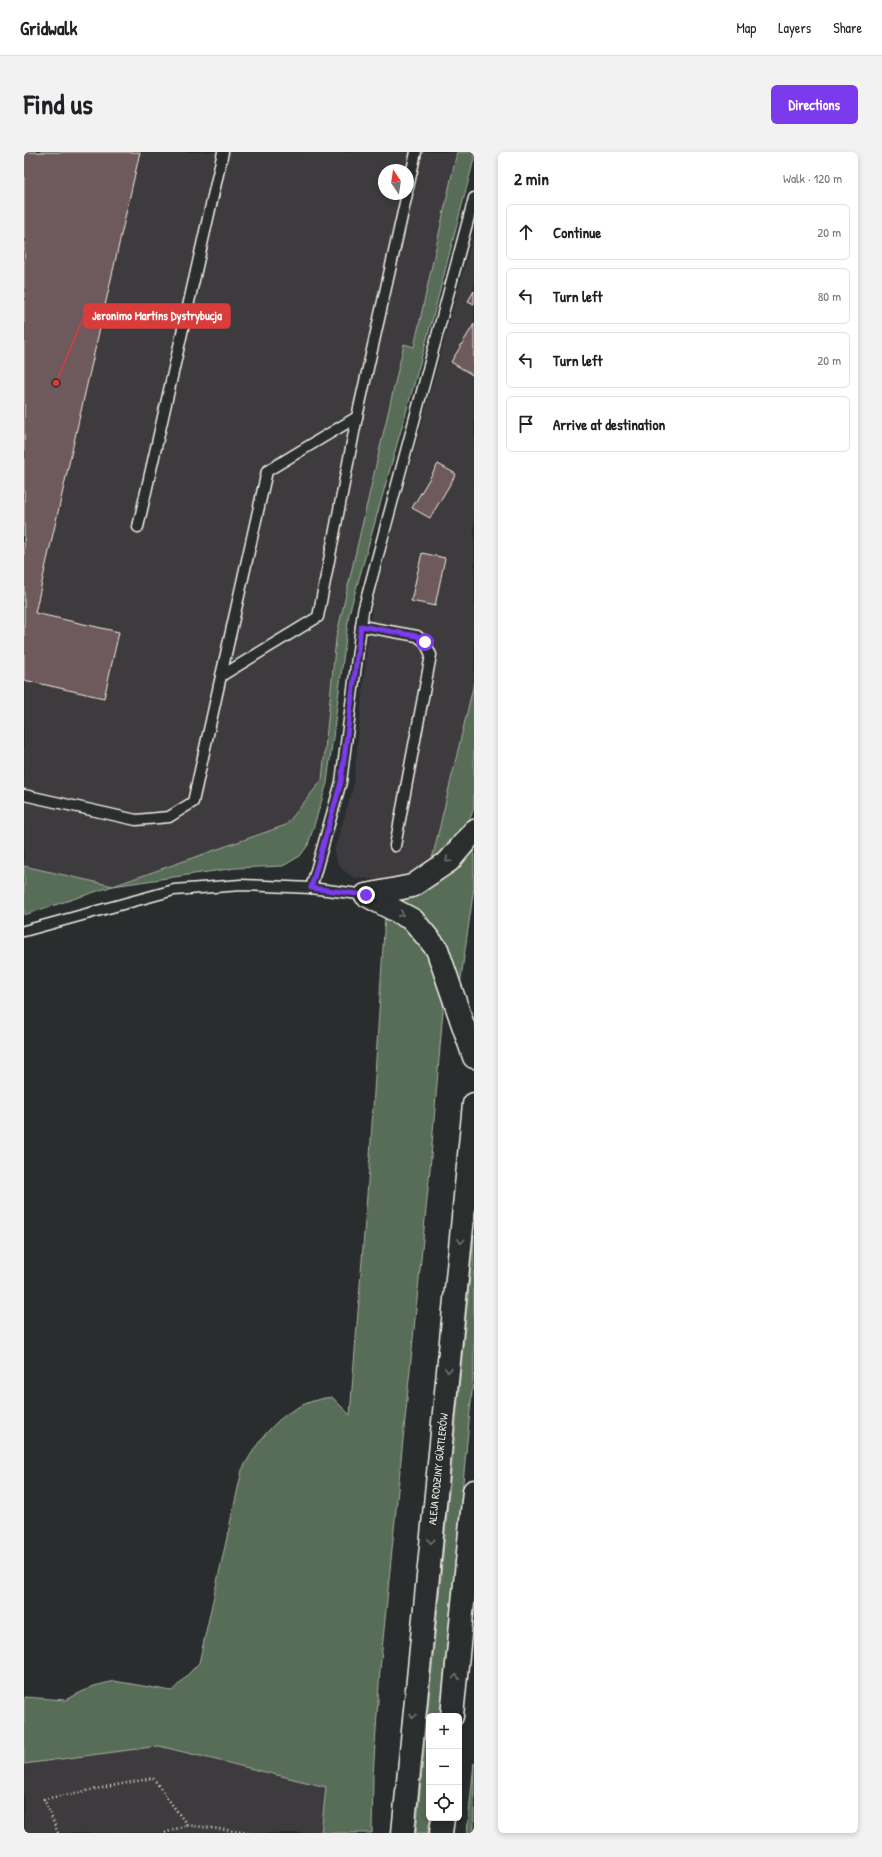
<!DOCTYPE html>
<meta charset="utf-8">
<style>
:root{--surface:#fff;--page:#f2f2f2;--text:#202124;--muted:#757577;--line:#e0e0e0;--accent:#7c3aed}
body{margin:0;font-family:"Patrick Hand",sans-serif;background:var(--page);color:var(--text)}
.controls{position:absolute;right:12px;bottom:12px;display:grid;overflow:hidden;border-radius:6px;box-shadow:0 2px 6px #0003}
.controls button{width:36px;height:36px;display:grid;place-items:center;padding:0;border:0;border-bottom:1px solid var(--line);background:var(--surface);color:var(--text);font:20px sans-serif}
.compass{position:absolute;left:354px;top:12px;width:36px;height:36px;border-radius:50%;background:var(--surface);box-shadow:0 2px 6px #0003;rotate:347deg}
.stop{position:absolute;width:12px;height:12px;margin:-9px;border:3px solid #7c3aed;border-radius:50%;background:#fff}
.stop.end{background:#7c3aed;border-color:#fff;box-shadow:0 1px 4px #0008}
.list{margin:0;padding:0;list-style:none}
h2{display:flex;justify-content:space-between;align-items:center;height:52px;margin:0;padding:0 16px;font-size:17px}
h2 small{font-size:13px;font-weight:400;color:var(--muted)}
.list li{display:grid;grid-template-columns:26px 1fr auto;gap:12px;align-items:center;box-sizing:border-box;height:56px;margin:0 8px 8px;padding:0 8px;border:1px solid var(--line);border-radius:6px}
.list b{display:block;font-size:15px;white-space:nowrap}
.list em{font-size:13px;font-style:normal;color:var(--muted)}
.icon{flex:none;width:22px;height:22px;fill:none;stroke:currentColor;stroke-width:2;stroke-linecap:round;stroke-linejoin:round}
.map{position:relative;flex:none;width:450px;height:1681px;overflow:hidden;border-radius:6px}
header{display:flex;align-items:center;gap:24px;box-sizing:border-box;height:56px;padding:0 20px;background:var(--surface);border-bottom:1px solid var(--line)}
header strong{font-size:19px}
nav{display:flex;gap:22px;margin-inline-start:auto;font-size:14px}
.intro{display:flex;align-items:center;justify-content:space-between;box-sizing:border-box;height:96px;padding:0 24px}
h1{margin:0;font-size:28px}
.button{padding:10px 18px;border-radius:6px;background:var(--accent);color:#fff;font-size:14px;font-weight:700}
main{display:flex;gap:24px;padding:0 24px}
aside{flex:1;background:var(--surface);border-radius:6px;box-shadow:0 2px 6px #0003}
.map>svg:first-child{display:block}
.built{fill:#3e3a3c;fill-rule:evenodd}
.green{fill:#586d59;stroke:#a6afa0}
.building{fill:#6e5a5b;stroke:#f4f1e8}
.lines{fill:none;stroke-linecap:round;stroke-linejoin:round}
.lane-casing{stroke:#f4f1e8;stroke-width:13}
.secondary-casing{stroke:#f4f1e8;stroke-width:25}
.path{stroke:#f4f1e8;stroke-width:2.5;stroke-dasharray:1 3;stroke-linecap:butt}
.lane{stroke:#2a2d2e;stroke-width:10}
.secondary{stroke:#2a2d2e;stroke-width:22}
.oneway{stroke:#71726f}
.route{stroke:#7c3aed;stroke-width:5}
.labels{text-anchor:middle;stroke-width:3;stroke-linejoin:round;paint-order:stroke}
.street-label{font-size:11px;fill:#f4f1e8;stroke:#2a2d2e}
.leader{fill:none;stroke:#d93c3b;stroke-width:1.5}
.callout-dot{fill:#d93c3b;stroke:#2a2d2e;stroke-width:1.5}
.callout{fill:#d93c3b;stroke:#d93c3b;stroke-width:1.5}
.callout-label{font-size:12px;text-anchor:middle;font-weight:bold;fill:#fff}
</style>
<header>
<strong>Gridwalk</strong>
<nav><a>Map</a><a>Layers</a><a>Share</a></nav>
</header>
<div class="intro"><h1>Find us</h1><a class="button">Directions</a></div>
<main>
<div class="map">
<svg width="450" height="1681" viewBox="0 0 450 1681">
<rect width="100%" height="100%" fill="#2a2d2e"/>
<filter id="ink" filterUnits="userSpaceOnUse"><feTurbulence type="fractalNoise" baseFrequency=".025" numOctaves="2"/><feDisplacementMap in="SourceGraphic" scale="8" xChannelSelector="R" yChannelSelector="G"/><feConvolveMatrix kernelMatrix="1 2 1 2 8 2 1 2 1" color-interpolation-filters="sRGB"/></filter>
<g filter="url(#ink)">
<!-- built -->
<g class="built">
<path d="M0,0H433L389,195L380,193L312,486L298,628L262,673L89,734L0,714ZM360,18H384V42H360Z"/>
<polygon points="450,80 450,531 409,703 406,710 395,718 384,723 364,728 331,726 319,718 313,709 310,699 329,637 343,495 349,448"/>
<polygon points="135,1594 303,1635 297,1681 0,1681 0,1612"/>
</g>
<!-- green -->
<g class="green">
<polygon points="433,0 450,0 450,7 409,165 325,462 303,631 284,693 276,704 259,714 211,716 89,734 0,763 0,714 89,734 262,673 298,628 312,486 380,192 390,195"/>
<path d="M450,531V655C442,684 428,693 406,710L409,703Z"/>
<path d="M450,698V735L436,833L429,808L422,796L376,749C382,745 390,744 396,741C418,730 435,716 450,698Z"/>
<path d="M361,763L389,783L407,806L420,846L406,1017L356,1518L349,1623L348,1681H297L302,1635L135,1594L0,1612V1545L41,1548L70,1534L90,1529L148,1539L175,1511L218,1318C238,1280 264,1250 308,1245L326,1263L346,1004Z"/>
<polygon points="450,1083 450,1219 416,1564 405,1564 406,1666 404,1681 392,1681"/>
<polygon points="450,1611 450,1681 443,1681"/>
</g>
<!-- building -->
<g class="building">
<polygon points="0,0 116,0 11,461 95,480 80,546 0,528"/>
<polygon points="450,139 450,152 444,149"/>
<polygon points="450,172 450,224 427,210"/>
<polygon points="414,312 432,322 406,366 388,356"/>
<polygon points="398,401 421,406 411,454 387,449"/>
</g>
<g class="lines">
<defs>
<g id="lane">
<polyline points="384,36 392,0"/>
<polyline points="114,375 199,0"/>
<polyline points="337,474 393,484 401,490 407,503 371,694"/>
<polyline points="197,524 243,319 333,265"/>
<polyline points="0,643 112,668 145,665 169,650 197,524 294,465 333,265 383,42"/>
<polyline points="287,736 317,630 339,459 450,46"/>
<polyline points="0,779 150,738 217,733 287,736 342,743"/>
</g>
<g id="secondary">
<polyline points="342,743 389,768 413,797 450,905"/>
<polyline points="342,743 388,734 425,709 450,679"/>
<polyline points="428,1564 450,1339"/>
<polyline points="379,1681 450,952"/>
<polyline points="417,1681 419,1666"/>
</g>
</defs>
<!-- lane casing -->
<use href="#lane" class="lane-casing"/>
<!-- secondary casing -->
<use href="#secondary" class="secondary-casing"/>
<!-- path -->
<g class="path">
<polyline points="34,1681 20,1647 129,1626 163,1673"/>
<polyline points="141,1681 163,1673 226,1681"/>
</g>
<!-- lane -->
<use href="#lane" class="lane"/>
<!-- secondary -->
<use href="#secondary" class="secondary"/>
</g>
<!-- one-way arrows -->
<defs><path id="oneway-chevron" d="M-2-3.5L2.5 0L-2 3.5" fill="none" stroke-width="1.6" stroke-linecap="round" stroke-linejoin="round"/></defs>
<g class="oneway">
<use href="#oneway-chevron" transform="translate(424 708) rotate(138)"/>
<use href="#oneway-chevron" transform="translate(377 762) rotate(28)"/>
<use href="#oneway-chevron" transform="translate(437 1089) rotate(96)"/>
<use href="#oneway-chevron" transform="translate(424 1218) rotate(96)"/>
<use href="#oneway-chevron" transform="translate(407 1389) rotate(96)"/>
<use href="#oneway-chevron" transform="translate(432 1525) rotate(-85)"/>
<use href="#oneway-chevron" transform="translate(389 1564) rotate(95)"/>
</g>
</g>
<g class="lines" filter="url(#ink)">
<!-- route -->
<polyline class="route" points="342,743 287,736 317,630 337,474 393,484 401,490"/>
</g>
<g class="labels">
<!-- street labels -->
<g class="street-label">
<text transform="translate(414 1317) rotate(-84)" y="4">ALEJA RODZINY GÜRTLERÓW</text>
</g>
</g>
<!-- callouts -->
<path class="leader" d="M32 231L60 164"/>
<circle class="callout-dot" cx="32" cy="231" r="4"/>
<rect class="callout" x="60" y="152" width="146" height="24" rx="4"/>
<g class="callout-label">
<text x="133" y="168">Jeronimo Martins Dystrybucja</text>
</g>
</svg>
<div class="controls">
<button>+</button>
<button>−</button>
<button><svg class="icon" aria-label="locate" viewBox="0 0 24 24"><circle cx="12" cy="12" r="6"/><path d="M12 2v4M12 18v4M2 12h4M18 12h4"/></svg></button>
</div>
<svg class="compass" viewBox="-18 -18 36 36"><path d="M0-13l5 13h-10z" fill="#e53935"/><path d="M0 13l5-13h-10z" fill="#757577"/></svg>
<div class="stop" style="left:401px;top:490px"></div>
<div class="stop end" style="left:342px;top:743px"></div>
</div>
<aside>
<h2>2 min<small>Walk · 120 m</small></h2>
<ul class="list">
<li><svg class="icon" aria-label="ahead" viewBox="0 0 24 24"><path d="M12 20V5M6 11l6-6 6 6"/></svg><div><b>Continue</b></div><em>20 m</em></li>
<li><svg class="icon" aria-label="left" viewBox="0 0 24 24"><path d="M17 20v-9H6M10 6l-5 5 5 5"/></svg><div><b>Turn left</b></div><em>80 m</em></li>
<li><svg class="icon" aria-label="left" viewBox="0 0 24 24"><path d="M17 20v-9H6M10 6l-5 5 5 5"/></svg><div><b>Turn left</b></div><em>20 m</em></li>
<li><svg class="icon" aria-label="arrive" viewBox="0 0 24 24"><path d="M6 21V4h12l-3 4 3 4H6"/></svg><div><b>Arrive at destination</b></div></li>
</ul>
</aside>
</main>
